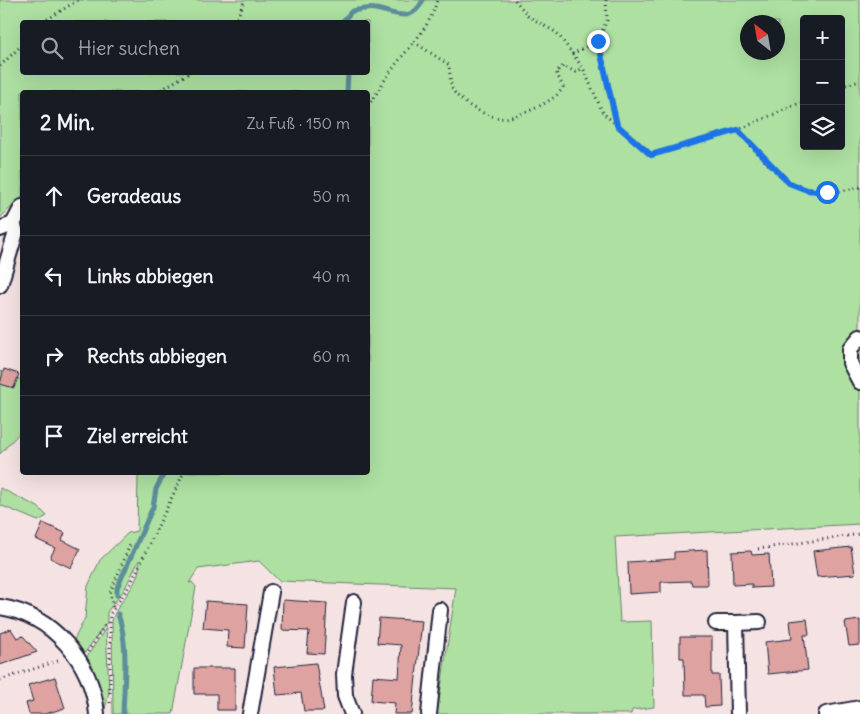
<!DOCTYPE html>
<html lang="de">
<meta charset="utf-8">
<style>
:root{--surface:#171b24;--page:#242831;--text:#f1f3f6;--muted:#9ea1a6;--line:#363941}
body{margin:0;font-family:Delius,sans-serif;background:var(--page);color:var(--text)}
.controls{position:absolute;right:15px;top:15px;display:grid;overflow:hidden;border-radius:5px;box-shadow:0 5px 20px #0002}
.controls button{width:45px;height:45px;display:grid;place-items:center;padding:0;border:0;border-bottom:1px solid var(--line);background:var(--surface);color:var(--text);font:25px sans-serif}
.compass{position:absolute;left:740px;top:15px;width:45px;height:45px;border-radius:50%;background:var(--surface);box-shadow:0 5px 20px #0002;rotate:329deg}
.stop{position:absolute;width:15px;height:15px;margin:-11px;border:4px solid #1a73e8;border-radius:50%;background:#fff}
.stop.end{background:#1a73e8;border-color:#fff;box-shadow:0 1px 5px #0008}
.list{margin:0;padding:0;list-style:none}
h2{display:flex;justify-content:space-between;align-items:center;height:65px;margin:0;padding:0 20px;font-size:21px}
h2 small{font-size:16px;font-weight:400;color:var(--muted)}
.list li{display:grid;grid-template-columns:32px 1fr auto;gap:15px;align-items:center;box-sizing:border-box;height:80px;padding:0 20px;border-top:1px solid var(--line)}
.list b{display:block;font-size:19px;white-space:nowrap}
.list em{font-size:16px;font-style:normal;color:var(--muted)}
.icon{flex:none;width:28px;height:28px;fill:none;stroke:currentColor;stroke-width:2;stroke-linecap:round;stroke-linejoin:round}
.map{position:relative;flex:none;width:860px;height:714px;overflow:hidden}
.search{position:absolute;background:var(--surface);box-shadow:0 5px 20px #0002;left:20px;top:20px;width:350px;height:55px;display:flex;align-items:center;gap:12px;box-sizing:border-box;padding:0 18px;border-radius:5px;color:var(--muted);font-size:19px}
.panel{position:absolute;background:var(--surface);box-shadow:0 5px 20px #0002;left:20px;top:90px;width:350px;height:385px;border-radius:5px}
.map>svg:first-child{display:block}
.green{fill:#ade0a1;stroke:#68816e;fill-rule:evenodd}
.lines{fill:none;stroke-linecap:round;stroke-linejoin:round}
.stream{stroke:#5c8d9a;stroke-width:5}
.building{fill:#dea3a1;stroke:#22223b}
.minor-casing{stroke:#22223b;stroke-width:18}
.path{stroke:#22223b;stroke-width:3;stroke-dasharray:1 4;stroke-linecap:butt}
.minor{stroke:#fff;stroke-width:14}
.route{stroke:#1a73e8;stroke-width:6}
</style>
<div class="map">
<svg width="860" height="714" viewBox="0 0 860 714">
<rect width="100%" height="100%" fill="#f5e3e3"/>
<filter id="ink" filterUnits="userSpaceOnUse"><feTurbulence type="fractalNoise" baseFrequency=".02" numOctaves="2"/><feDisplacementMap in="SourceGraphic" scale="10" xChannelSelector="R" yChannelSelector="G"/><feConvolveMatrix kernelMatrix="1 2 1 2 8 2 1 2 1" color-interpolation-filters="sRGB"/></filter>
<g filter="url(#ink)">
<!-- green -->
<g class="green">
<path d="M0,0H860V524L615,537L620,622L652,621L654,707L632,710L631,714H437L456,588L279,581L259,561L198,569L189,583L192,582L196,587L173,714H113L112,621C118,599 142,585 139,560L124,590L107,612V622L84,654L74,640L85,618L88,586L100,560L128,533L137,531L138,473L368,472V92H22V197L0,218ZM804,19H841V146H804ZM22,22H368V72H22ZM748,22H778V52H748Z"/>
<polygon points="0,371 22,380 22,430 0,454"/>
<polygon points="0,488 38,507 47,516 38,521 0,505"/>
<polygon points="106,628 109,692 104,713 101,692 86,658"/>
</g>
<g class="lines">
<!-- stream -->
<g class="stream">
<path d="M342,22L352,11C359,10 369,7 376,9C395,13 412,24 423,0"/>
<polyline points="347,92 348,72"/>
<polyline points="117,595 117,588 153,507 156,489 165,472"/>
<path d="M118,614C129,645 124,681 123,714"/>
</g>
</g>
<!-- building -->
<g class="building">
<polygon points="4,369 19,374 14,388 0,384"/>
<polygon points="43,523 65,533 62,540 80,549 71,568 50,558 55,548 36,539"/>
<polygon points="851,547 855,574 817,577 813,551"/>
<polygon points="707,550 708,585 692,585 691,581 661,582 661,592 629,594 628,562 674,559 674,552"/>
<polygon points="751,551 752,555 769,554 771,587 752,588 752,584 733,585 732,552"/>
<polygon points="283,600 327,603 324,654 307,653 309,631 282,630"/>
<polygon points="206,601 248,604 245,648 227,647 228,630 203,628"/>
<polygon points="379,618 422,621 412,714 394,714 395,703 371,701 373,676 399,678 401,645 377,643"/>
<polygon points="807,619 809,635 804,635 808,670 768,674 765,642 792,639 790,621"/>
<polygon points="860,620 860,645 849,646 845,622"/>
<polygon points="11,629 17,638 23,636 37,652 0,665 0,633"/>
<polygon points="680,637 712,637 712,675 719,675 720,706 705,707 704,695 685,695 684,658 680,658"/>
<polygon points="316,663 324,711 304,711 301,693 277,695 274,667"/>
<polygon points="194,668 235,668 235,710 217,710 217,694 194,694"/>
<polygon points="55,677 65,708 45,714 29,714 26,703 33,701 28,685"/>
</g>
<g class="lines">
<defs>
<g id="minor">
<polyline points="0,229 13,224 22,207"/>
<polyline points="0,285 16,232 13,224"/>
<polyline points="860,337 850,349 850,363 860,382"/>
<path d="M0,607C53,615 92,662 97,714"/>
<polyline points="716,623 736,623 738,714"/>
<polyline points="736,623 759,622"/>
<polyline points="250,714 271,592"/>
<polyline points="352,714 345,696 344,674 354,602"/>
<polyline points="429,714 440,610"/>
<polyline points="826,714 860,708"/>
</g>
</defs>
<!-- minor casing -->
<use href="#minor" class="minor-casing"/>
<!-- path -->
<g class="path">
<polyline points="515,0 528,16 557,33 583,68 603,113 651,155 738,130 804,101"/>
<polyline points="606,0 607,20 598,41 617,125"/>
<polyline points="43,22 78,0"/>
<polyline points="235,22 245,0"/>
<path d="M414,42L449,65C450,72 450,82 452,88C458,102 485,116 500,118C514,120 559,100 563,87L556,72L563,66L576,72L583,68"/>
<polyline points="572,54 598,41"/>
<polyline points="0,66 22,45"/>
<polyline points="841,86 860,81"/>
<polyline points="157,92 191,72"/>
<path d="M368,106C376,95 383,82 391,71C408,47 430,29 437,0"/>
<path d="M738,130C763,159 784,190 825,192C836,193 849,189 860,187"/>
<polyline points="758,549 860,534"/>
<polyline points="113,607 110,593 130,545"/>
<polyline points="88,652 105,625 109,623"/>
<polyline points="0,680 61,660"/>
<polyline points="110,703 110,614 130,585 184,472"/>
</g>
<!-- minor -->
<use href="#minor" class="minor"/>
</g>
</g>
<g class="lines" filter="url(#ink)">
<!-- route -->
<polyline class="route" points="598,41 617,125 651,155 738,130 789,183 807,190 827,192"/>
</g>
</svg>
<div class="controls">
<button>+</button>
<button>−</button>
<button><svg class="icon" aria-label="layers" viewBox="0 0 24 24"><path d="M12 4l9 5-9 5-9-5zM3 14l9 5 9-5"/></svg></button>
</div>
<svg class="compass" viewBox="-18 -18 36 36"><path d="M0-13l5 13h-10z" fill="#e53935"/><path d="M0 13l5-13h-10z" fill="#9ea1a6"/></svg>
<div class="stop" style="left:827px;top:192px"></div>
<div class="stop end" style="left:598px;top:41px"></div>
<div class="search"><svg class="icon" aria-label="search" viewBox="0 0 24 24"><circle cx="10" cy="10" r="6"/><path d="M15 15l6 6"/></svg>Hier suchen</div>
<section class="panel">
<h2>2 Min.<small>Zu Fuß · 150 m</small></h2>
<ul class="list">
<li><svg class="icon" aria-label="ahead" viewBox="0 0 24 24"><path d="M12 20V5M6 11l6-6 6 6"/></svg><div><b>Geradeaus</b></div><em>50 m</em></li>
<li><svg class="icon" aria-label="left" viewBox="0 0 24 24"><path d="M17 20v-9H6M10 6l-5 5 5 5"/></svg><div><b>Links abbiegen</b></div><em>40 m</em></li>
<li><svg class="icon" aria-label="right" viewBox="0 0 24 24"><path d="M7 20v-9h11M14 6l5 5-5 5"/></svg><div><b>Rechts abbiegen</b></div><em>60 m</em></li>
<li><svg class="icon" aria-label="arrive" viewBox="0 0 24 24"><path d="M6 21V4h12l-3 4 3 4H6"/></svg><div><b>Ziel erreicht</b></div></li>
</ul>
</section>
</div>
